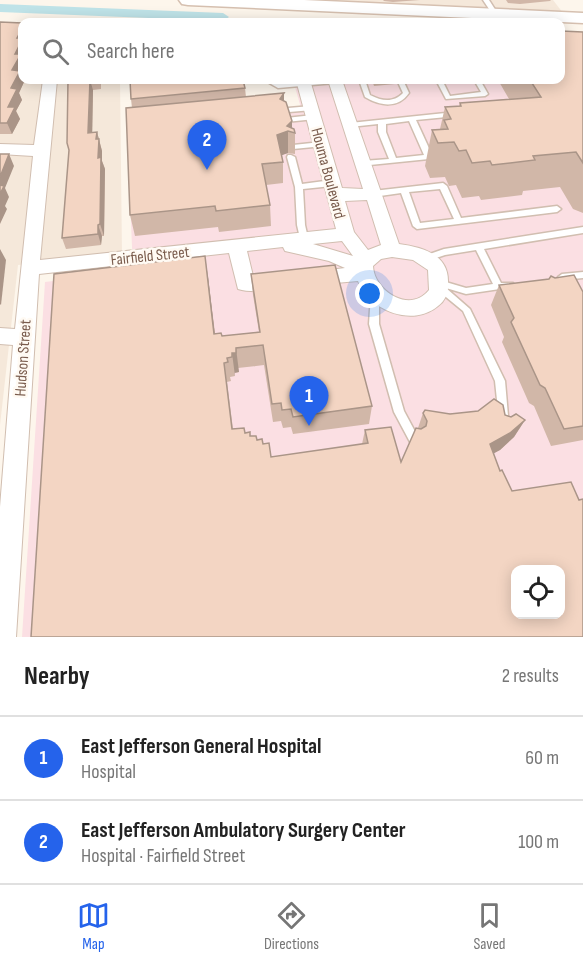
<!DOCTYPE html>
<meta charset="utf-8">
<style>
:root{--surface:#fff;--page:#f2f2f2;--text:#222;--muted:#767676;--line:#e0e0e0;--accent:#2563eb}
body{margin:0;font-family:"Sofia Sans Condensed",sans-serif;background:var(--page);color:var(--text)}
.controls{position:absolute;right:18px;bottom:18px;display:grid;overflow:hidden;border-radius:12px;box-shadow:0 3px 15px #0003}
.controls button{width:54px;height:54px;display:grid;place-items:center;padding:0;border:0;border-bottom:2px solid var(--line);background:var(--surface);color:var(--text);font:30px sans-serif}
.you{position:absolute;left:370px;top:294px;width:21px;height:21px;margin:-15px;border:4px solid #fff;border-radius:50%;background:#1a73e8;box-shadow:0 0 0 9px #1a73e833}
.badge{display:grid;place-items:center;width:39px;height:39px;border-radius:50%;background:var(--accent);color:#fff;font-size:20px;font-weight:700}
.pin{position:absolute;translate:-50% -50px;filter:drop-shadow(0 2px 3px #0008)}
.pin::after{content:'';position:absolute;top:32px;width:21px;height:18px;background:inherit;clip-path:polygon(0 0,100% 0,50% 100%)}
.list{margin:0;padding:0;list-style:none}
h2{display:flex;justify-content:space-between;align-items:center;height:78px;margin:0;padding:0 24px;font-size:26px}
h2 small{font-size:20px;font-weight:400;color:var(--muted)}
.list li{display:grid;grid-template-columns:39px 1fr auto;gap:18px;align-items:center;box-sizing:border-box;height:84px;padding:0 24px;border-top:2px solid var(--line)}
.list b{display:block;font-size:22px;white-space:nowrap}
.list p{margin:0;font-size:20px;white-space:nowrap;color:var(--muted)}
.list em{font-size:20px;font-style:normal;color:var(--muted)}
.icon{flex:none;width:33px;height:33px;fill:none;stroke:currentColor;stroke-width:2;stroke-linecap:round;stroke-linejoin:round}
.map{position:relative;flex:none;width:583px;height:637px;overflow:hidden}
.search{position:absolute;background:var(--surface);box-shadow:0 3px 15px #0003;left:18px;right:18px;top:18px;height:66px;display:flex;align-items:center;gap:15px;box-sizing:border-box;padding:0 21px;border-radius:12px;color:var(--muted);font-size:22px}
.sheet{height:246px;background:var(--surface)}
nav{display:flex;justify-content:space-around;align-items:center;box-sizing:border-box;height:84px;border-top:2px solid var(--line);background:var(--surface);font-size:16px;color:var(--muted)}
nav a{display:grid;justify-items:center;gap:3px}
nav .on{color:var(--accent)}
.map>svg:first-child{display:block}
.residential{fill:#f5e8da}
.medical{fill:#fbdfe3;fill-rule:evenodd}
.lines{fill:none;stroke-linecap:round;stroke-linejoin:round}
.canal{fill:#bfe3e8;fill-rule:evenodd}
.lane-casing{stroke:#d1beb0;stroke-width:3}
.street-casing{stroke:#d1beb0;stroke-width:2}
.secondary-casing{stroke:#d6c0b0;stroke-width:3}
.lane{fill:#fff;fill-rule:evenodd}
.street{fill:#fff;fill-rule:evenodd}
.secondary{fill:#fff;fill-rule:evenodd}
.wall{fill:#d1b7a8}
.shaded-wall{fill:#aa9588}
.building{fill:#f3d5c3;stroke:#aa9588;stroke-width:1.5;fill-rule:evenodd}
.labels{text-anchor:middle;stroke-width:5;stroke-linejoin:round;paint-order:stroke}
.street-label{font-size:16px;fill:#7a5c4d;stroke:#fffaf3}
</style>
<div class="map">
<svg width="583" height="637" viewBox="0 0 583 637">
<rect width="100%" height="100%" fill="#fdf6ec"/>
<!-- residential -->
<g class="residential">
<polygon points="244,0 553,0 563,13"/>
<polygon points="0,31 22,32 22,80 120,80 122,256 18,265 0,425"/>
</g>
<!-- medical -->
<path class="medical" d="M583,61V637H22L45,282L133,271L127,126L301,108L293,80H560ZM516,570H560V614H516Z"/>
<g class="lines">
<!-- canal -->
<polygon class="canal" points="0,4 223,13 229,17 223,21 0,12"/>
<defs>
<g id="lane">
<polygon points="483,0 489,0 498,14 497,15 493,15"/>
<polygon points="264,80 271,80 279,84 329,80 337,80 338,81 335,83 278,88"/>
<path d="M359,80H365L370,95C382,101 393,103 403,93L397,80H403L409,93C398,109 380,106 365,97Z"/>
<polygon points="436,80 442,80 450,96 481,92 474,80 480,80 488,94 485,96 446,99"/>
<polygon points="311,106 313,106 313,110 277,113 274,111 277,109"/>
<path d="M455,112H457V116L416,120L433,157L429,159L360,166V162L363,161L389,159L378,132V124L350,127L346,125L350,123ZM409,121L424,155L396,158L386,132V124Z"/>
<polygon points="313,115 315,115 315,119 286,122 282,120 286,118"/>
<polygon points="321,142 324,142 324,146 293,149 289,147 293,145"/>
<polygon points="288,155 291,155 295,157 302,184 332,180 336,183 332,186 303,189 305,225 308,238 304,241 300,238 297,225 295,187 287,157"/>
<path d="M443,183L447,186L461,218L557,206L561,209L557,212L417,229L413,226L401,193L373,197L369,194L373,191ZM440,189L454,219L420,223L409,192Z"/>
<polygon points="583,227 583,233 484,249 501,283 513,283 514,285 513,287 466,294 446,288 470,309 505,381 508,416 507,419 503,420 499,419 495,381 463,311 435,288 436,285 435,283 439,280 466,288 493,284 476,250 445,255 427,261 423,258 424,256 444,249"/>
<polygon points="583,272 583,278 562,280 558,277 562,274"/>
<polygon points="375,292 379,295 379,324 404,411 419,439 418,442 414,444 410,442 394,412 369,324 371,295"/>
</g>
<path id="street" d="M43,80H57L40,260L336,229L296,80H310L342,188L363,189L328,80H342L399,244C422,247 448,254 448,281C449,291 446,300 438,306C412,328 369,310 358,281L313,285L306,283L304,278L306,273L345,268L329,261L285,251L283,247L247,251L253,276L278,275L285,277L287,282L285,287C272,291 251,293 238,289L229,253L39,274L16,637H0V507L13,345L0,344V328L15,329L33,156L0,154V144L34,145ZM367,200L381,245L368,250L354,232L345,201ZM342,241L353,256L313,244ZM392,257L413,260L428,270L429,290C410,314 374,291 373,266L381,259Z"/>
<polygon id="secondary" points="179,0 304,0 583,13 583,23 188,5 182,4"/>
</defs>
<!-- lane casing -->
<use href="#lane" class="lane-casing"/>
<!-- street casing -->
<use href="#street" class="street-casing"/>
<!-- secondary casing -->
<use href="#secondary" class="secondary-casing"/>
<!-- lane -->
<use href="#lane" class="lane"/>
<!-- street -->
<use href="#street" class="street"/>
<!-- secondary -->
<use href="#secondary" class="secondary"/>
</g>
<!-- wall -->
<g class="wall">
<polygon points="383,0 420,0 393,2 384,1"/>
<polygon points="506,0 551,0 550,1 520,4 508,3"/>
<polygon points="0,22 24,82 19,93 22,100 16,111 20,119 12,134 0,134"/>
<polygon points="583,32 583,213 573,209 560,187 523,191 522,195 481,200 479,196 462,198 456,185 449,186 445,177 430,178 425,166 432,130 440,129 445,107 459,106 460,103 509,99 498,80 561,80"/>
<polygon points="68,80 103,80 103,83 101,83 101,89 93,90 92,133 97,132 102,151 102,161 105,169 104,236 102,236 101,245 66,249 62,238 69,150"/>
<polygon points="372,80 395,80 395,84 374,86"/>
<polygon points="245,88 246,97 284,101 292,128 295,133 295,154 288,153 281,155 283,162 283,183 266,185 270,205 271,226 219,232 218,227 135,236 130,215 132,108 131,99"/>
<polygon points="251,274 372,406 369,424 293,434 291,427 283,428 281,421 273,422 264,365 238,368 239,372 234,373 235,376 230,377 231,381 227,382 233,429 245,433 263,444 271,457 362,444 365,430 401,462 418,428 423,413 505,415 525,420 514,437 500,450 493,453 500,471 512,491 579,500 31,637 208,277 215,333 222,336 259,332 253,295"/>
<polygon points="499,285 583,292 583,440 551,446 534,406 529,403 502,342 504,337 491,305"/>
</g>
<!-- shaded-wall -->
<g class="shaded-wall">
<polygon points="22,29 22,70 21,74 24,82 19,93 22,100 16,111 20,119 12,134 7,123 8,107 17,38"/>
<polygon points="90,80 93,90 92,145 88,133"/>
<polygon points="284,93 284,115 280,99"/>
<polygon points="292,121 292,132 288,131 288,153 277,157 277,135"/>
<polygon points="97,132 102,151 102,161 105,169 104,236 100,224 98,158"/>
<polygon points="9,154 14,166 5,188 9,197 5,206 7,209 0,224 0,177"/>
<polygon points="98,225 102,236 101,245 98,234"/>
<polygon points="0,249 6,260 1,305 0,304"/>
<polygon points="205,256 208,277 217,353 214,334"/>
<polygon points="236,348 239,372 234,373 235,376 232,353"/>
<polygon points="525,420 514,437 500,450 480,461 490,444"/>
</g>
<!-- building -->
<g class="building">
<polygon points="0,22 22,23 22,29 17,38 22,38 22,40 15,54 21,54 12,70 20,71 11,88 17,89 8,107 15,107 7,123 0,123"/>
<polygon points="561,31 583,32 583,163 576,152 533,156 535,160 492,165 490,161 472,163 466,150 459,151 454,142 438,143 432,130 448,129 444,120 451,119 445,107 461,106 460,103 541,97 530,80 561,80"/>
<polygon points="68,80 90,80 88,133 97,132 96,139 99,139 98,158 101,157 100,224 98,225 98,234 62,238 69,150 67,143"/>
<polygon points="130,80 243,80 245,88 131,99"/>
<polygon points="284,93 280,99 286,102 292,121 287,126 294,129 295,133 288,131 277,135 283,162 262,164 270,205 216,211 215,206 130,215 126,108"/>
<polygon points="0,154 9,154 0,177"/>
<polygon points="0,185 4,186 0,194"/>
<path d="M205,256L214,334L221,333L222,336L260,332L251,274L335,265L372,406L293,417L291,409L282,410L281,403L272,404L263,345L236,348V353H232V357L227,358L228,362L224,363L232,429L244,428L245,433L250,432V436H256L257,440L262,439L263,444L269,443L271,457L368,443L365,430L391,427L401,462L416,428L421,429L426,426L427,421L423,413L425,410L450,414L478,411L494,399L503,405L505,415L511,417L516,414L525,420L510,433L490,444L500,471L502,470L512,491L571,482L579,500L583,499V637H31L54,274ZM516,570H561V615H516Z"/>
<polygon points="574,275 583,292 583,426 564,429 545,388 540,385 511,322 514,318 499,285 549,279 551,276 555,278"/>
</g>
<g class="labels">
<!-- street labels -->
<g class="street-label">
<text transform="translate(329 173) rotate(75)" y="6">Houma Boulevard</text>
<text transform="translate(150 255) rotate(-6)" y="6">Fairfield Street</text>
<text transform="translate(22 358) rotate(-86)" y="6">Hudson Street</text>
</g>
</g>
</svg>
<div class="controls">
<button><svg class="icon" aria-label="locate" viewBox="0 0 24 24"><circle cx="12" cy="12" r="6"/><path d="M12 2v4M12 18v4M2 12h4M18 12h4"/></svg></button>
</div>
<div class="you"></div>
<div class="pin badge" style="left:309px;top:426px">1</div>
<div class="pin badge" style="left:207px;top:170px">2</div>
<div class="search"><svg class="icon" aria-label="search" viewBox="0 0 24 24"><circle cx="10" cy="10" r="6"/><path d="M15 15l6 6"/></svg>Search here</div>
</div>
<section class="sheet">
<h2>Nearby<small>2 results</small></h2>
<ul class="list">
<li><span class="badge">1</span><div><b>East Jefferson General Hospital</b><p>Hospital</p></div><em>60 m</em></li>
<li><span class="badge">2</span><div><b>East Jefferson Ambulatory Surgery Center</b><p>Hospital · Fairfield Street</p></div><em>100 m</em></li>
</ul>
</section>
<nav>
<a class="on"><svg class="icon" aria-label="map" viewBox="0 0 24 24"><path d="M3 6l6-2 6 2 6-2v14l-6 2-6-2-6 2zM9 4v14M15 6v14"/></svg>Map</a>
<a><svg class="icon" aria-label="directions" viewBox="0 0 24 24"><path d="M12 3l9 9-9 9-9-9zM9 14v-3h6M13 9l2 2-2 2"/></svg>Directions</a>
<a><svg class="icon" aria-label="saved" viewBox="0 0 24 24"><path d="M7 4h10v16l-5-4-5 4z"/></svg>Saved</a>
</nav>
